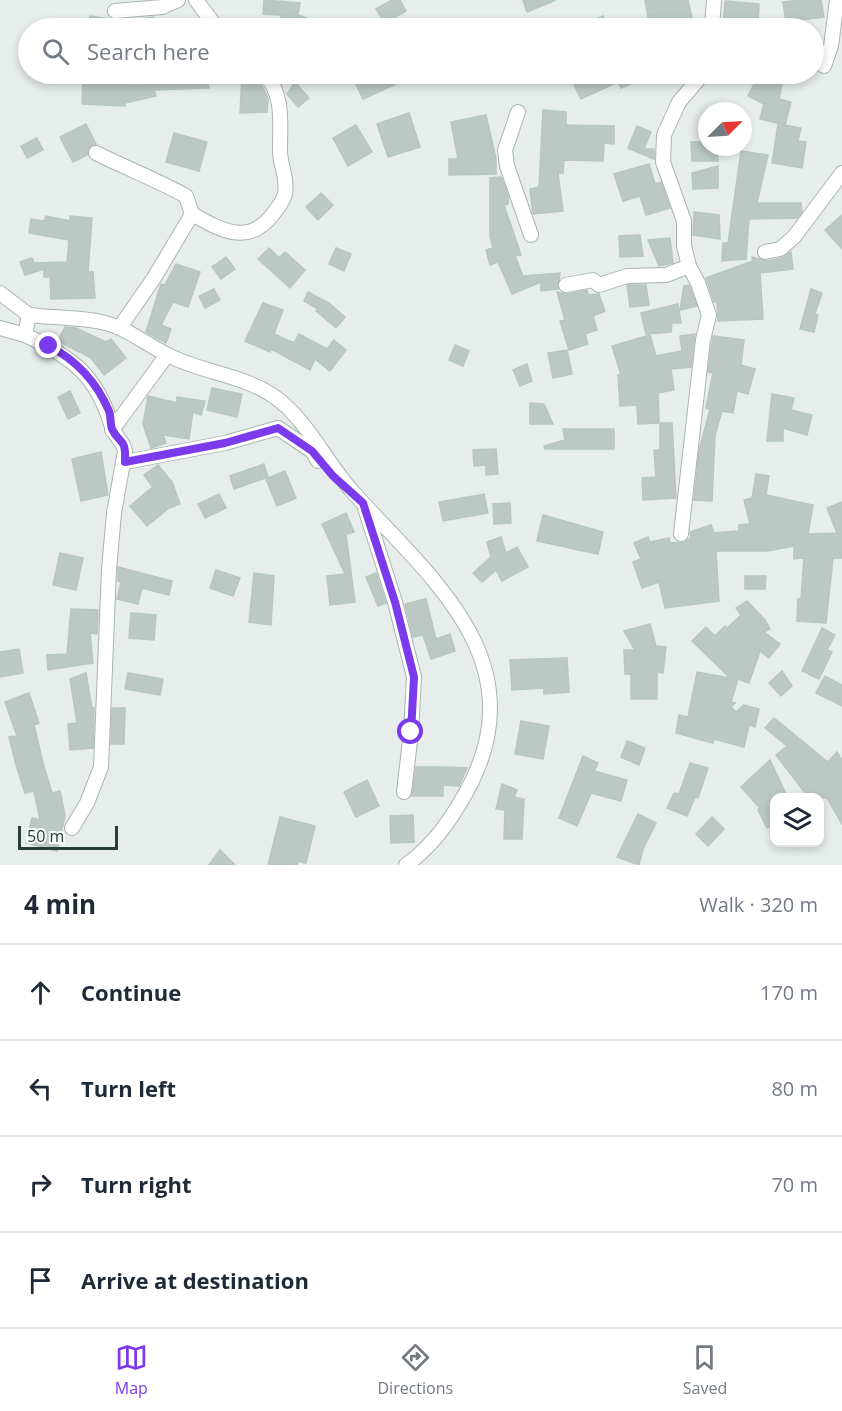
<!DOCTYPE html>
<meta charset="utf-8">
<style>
:root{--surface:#fff;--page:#f2f2f3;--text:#1f2937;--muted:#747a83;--line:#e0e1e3;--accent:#7c3aed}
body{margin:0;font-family:"Open Sans",sans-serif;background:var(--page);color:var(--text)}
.controls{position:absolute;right:18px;bottom:18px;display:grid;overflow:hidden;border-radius:12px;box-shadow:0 3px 9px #0003}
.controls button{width:54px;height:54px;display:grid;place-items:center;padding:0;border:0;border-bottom:2px solid var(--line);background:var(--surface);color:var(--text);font:30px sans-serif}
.compass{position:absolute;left:698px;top:102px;width:54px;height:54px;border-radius:50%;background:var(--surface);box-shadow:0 3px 9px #0003;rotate:66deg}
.scale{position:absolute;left:18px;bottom:15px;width:100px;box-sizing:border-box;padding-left:6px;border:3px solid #263e37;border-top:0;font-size:16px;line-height:21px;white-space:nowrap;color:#263e37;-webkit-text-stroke:4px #f6faf8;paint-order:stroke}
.stop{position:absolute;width:18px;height:18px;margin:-14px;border:4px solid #7c3aed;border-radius:50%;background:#fff}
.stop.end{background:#7c3aed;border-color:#fff;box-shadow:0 2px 6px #0008}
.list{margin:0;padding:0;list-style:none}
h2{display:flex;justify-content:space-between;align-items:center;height:78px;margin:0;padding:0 24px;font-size:26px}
h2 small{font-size:20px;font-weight:400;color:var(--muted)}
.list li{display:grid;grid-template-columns:39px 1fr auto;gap:18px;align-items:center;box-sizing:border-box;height:96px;padding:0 24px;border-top:2px solid var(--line)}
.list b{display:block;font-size:22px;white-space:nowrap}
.list em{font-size:20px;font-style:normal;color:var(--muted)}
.icon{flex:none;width:33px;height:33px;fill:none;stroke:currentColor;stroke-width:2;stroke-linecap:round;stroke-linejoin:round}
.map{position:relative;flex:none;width:842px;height:865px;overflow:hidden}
.search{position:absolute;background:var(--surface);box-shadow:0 3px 9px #0003;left:18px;right:18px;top:18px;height:66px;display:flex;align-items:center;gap:15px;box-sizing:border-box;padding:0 21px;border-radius:33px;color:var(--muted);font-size:22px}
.sheet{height:462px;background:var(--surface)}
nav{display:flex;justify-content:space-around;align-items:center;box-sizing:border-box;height:84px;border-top:2px solid var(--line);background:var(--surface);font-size:16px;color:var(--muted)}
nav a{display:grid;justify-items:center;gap:3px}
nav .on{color:var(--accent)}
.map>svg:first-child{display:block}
.building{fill:#bbc8c3;stroke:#b8c6c0;stroke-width:1.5}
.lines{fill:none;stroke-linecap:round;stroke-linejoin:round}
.street-casing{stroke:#a9b5b1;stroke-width:16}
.street{stroke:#fff;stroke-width:14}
.route{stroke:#7c3aed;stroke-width:8}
</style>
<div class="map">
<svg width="842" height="865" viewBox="0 0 842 865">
<rect width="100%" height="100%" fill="#e6edea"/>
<!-- building -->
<g class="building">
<polygon points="264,0 300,3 298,15 331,26 331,28 280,24 281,15 263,14"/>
<polygon points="392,0 400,0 406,11 385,23 376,9"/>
<polygon points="523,0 556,0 527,12"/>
<polygon points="645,0 688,0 692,19 687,20 689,28 650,28"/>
<polygon points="800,0 821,0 824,17 786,22 783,2"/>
<polygon points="725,1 759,4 758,21 750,20 749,28 723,28"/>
<polygon points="90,16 124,21 154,17 154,28 88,28"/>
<polygon points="603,16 609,28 577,28"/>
<polygon points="83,74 102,75 102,82 135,84 133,75 142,74 206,74 209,88 154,90 156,96 125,103 125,106 82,104"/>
<polygon points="242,74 256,74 268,98 267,112 240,113"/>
<polygon points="351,74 418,74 363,99"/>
<polygon points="569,74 655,74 621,88 618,82 581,99"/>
<polygon points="759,74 784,74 779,99 791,102 785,125 760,119 764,104 748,96"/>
<polygon points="295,82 309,98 298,107 287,94"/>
<polygon points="543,110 566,112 566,125 614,126 614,144 604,143 603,161 564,160 563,173 558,173 563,211 533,214 530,189 539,187"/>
<polygon points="409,113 420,147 388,157 377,124"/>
<polygon points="486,115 496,159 496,174 449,175 449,159 458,159 451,122"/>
<polygon points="86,124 96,144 88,149 87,155 73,162 60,137"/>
<polygon points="778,124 801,128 798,141 806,142 802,168 772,163"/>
<polygon points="356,125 372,152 348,166 333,138"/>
<polygon points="637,126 651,132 644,149 654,149 654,159 628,148"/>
<polygon points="174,133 207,142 199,171 166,162"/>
<polygon points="37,138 43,150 27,158 21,146"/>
<polygon points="691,142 707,142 707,147 717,147 718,161 692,161"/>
<polygon points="741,151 768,155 757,203 801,203 802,212 797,218 749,219 746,259 722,261 723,243 728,243"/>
<polygon points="649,164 655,184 661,182 670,208 646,215 640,196 623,201 614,174"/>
<polygon points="718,166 718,188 693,189 692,173"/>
<polygon points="501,177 508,195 508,204 504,205 521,255 515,256 523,276 560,273 558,289 541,291 541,282 512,294 498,262 490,265 486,250 493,248 490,237 490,178"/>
<polygon points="321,193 333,205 318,220 306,207"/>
<polygon points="694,212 719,215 720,239 693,235"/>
<polygon points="842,215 842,249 825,230"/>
<polygon points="46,216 70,221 70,216 92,218 88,272 93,272 95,298 51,299 50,277 44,277 44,269 25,275 20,262 32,258 34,263 67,262 69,240 29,233 31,219 44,221"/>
<polygon points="640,235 643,256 620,257 619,236"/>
<polygon points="670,238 673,263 659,266 648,240"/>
<polygon points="269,248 279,258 285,252 305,270 290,288 258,259"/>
<polygon points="336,248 351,254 344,271 329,264"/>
<polygon points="791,252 793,269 760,273 763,319 718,321 717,302 714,302 706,278 753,261 752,257 767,261 782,258"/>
<polygon points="226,257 235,269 221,279 212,267"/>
<polygon points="176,264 200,272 188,307 173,302 161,325 171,329 166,343 146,332 161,284 165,285"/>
<polygon points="627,285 646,285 649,305 630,307"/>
<polygon points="689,285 697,306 680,310 684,286"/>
<polygon points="214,289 220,300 205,308 199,296"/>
<polygon points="811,289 822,293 815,314 818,315 814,332 800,329"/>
<polygon points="587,290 588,295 599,294 605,311 593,316 597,330 585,334 588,344 569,350 560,321 565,320 557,292 568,294"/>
<polygon points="308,292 329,303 345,317 336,328 316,311 318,309 304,301"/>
<polygon points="263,303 283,310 274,334 294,343 299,334 327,349 334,340 346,350 330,371 315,359 310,370 271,349 270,352 245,341"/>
<polygon points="678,304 681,323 672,323 671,332 646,334 641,313"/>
<polygon points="65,327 76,328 106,342 111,339 126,358 104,375 91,358 58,341"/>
<polygon points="695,334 691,367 671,369 674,390 658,393 659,423 638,424 637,405 620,406 618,375 621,375 612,346 650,335 656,356 682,351 680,336"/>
<polygon points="713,336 744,340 741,365 755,369 748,394 737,391 733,413 722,411 715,435 712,501 694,500 699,451 710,409 706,408 713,373 708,372"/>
<polygon points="455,345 469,351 463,366 449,360"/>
<polygon points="567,350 572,374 553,378 548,353"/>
<polygon points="527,364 532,381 520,386 513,370"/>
<polygon points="212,388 242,394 237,417 207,410"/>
<polygon points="70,391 80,413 68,419 58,397"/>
<polygon points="772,394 794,398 791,410 812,415 807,435 783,428 783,441 767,441"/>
<polygon points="148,396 177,403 177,397 205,401 201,415 193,412 189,439 163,435 166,443 151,448 143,424"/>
<polygon points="530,403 544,404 553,424 530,424"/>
<polygon points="660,423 672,423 676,498 643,500 642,478 656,477 654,450 660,450"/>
<polygon points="563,429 614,429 614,449 545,449 544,446 565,440"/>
<polygon points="496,449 498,474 486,475 486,465 474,466 473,450"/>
<polygon points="101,452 108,495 81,501 72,459"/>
<polygon points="264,464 268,477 234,489 230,476"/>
<polygon points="158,465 172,482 180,504 169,508 147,526 130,506 155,485 152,486 144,475"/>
<polygon points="285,471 296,498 277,506 266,479"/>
<polygon points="756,474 769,476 766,495 813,505 808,534 837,533 827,508 842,502 842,558 833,558 826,623 797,621 798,599 801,599 804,558 794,559 794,546 767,551 716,551 719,601 665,608 659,582 642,588 633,562 641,559 634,543 648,537 650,542 669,538 670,543 684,542 691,538 690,532 711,525 714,533 739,531 739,525 750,524 744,500 752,498"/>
<polygon points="219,494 226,508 205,518 198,504"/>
<polygon points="484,494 488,513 443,521 439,502"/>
<polygon points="510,503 511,523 494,524 493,504"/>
<polygon points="346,513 354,532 346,534 355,602 330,605 327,576 345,574 322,524"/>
<polygon points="543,515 603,532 598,554 537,541"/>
<polygon points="501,537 506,553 517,547 528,567 502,581 496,570 482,582 473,573 491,557 487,542"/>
<polygon points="60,553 83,558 76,590 53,585"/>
<polygon points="118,567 172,581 169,595 142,588 138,604 117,599 121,582 118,581"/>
<polygon points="216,570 240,578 233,596 210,588"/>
<polygon points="254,573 274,576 271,625 249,622"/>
<polygon points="376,573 386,603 378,606 366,577"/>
<polygon points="745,576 766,576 765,589 745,589"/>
<polygon points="426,599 436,639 450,634 455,651 431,659 423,635 413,637 405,604"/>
<polygon points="747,601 765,620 770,629 764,632 780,644 769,658 760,651 749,683 738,679 731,702 735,703 731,707 736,712 744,705 759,709 755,727 749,725 744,747 714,739 713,743 676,733 679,715 688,717 697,672 730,678 692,641 706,627 715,636 725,626 727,628 741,615 736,608"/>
<polygon points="71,609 98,610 97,634 90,633 93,663 48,670 47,655 67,654"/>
<polygon points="131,613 156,615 154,640 129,638"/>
<polygon points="650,624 656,646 666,647 663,673 657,672 657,699 631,699 631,674 625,674 624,650 635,650 624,631"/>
<polygon points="822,628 835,635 827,650 832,652 819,679 802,671"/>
<polygon points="19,649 23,673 0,677 0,652"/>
<polygon points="567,658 569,692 544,694 544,688 512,690 510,660"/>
<polygon points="782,671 792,686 781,696 769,683"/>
<polygon points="86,673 92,708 94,708 93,748 70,750 68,724 77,723 70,679"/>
<polygon points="128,673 163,679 160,695 125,689"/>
<polygon points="825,676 842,685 842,706 816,693"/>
<polygon points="29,693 39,723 34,725 43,763 52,793 60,791 65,816 57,851 26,843 32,818 40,820 34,791 25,793 16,765 9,737 17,736 5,702"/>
<polygon points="112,708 125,708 124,744 111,744"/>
<polygon points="774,718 828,762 837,752 842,760 842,824 827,798 809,798 776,755 787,746 765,728"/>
<polygon points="521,721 549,726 543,759 515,754"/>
<polygon points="627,741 645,748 639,765 621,757"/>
<polygon points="583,756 598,763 594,771 627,780 621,801 591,793 577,826 559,818"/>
<polygon points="770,760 788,798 774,798 774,824 767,828 758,810 760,808 741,787"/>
<polygon points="690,763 708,768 698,798 695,797 687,816 667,808 674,793 679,794"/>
<polygon points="416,767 444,767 467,768 459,786 443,785 443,796 412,796"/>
<polygon points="367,780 379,806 356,817 344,792"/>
<polygon points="502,784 517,790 514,797 524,799 522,839 504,839 505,810 496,809"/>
<polygon points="638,814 656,823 643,849 639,865 617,857"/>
<polygon points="413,815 414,842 391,843 390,816"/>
<polygon points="280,817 315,826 306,863 298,861 297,865 268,865"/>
<polygon points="712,817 724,829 708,846 696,834"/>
<polygon points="220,850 235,865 209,865"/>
</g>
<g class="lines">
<defs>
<g id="street">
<polyline points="196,0 217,28"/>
<polyline points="115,11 162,7 178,0"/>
<polyline points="712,28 714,0"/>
<polyline points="824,66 831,46 837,0"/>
<polyline points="518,112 505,150 507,166 531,235"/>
<path d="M96,153C126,168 157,180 186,196L192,214L154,278L120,327"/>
<path d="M192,214C222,231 249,246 273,214C278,208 283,201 285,194C288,175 279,164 280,148C280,122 284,95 265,74"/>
<polyline points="765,252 780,249 794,237 842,173"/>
<polyline points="566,285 593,280 599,285 627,276 666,275 689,266"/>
<path d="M0,293L29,315L25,335C72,357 97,375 112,427C114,436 123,440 125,451L114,513L109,569L101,767L87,803L72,828"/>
<path d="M29,315C53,318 78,317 101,322C126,327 144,343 166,354C201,373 242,374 275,397C307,420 326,462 352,491C427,575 533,656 472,781C456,813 436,844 406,865"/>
<polyline points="0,328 25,335"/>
<polyline points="112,430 167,355"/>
<polyline points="125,462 225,443 278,428 312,451 318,461"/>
<polyline points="365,508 395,602 414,677 411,732 404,792"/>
<polyline points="681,534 703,340 709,315 698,283 689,266 684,246 684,221 663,162 664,135 679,102 703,74"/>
</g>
</defs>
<!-- street casing -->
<use href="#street" class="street-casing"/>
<!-- street -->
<use href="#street" class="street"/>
</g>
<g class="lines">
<!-- route -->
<path class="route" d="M49,346C76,360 97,383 109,411C111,416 110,424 112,429C120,446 126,436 125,462L225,443L278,428L312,451L333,476L363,503L395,602L414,677L411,732"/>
</g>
</svg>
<div class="controls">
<button><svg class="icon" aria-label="layers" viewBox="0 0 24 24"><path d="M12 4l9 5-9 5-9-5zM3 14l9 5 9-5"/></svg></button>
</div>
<svg class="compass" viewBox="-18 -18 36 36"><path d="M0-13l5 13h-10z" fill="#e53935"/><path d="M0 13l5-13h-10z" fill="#747a83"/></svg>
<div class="scale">50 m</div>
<div class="stop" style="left:411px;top:732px"></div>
<div class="stop end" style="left:49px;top:346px"></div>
<div class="search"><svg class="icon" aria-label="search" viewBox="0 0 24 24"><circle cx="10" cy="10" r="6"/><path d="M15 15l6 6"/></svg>Search here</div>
</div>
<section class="sheet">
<h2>4 min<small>Walk · 320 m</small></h2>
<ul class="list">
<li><svg class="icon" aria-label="ahead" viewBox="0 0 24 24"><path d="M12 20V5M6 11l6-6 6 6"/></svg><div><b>Continue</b></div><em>170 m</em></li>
<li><svg class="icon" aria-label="left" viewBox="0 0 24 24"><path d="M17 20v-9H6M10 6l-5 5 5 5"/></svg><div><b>Turn left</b></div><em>80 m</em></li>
<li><svg class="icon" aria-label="right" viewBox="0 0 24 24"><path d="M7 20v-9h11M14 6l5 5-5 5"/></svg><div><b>Turn right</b></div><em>70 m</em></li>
<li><svg class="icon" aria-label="arrive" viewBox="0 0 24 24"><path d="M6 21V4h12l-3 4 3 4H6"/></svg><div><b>Arrive at destination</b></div></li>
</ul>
</section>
<nav>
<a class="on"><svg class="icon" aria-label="map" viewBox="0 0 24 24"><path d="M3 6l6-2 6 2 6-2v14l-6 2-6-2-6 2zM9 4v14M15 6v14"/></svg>Map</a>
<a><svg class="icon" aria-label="directions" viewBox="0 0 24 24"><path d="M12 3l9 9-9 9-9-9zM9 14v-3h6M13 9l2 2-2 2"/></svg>Directions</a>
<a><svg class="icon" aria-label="saved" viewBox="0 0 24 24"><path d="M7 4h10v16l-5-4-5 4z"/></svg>Saved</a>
</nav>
